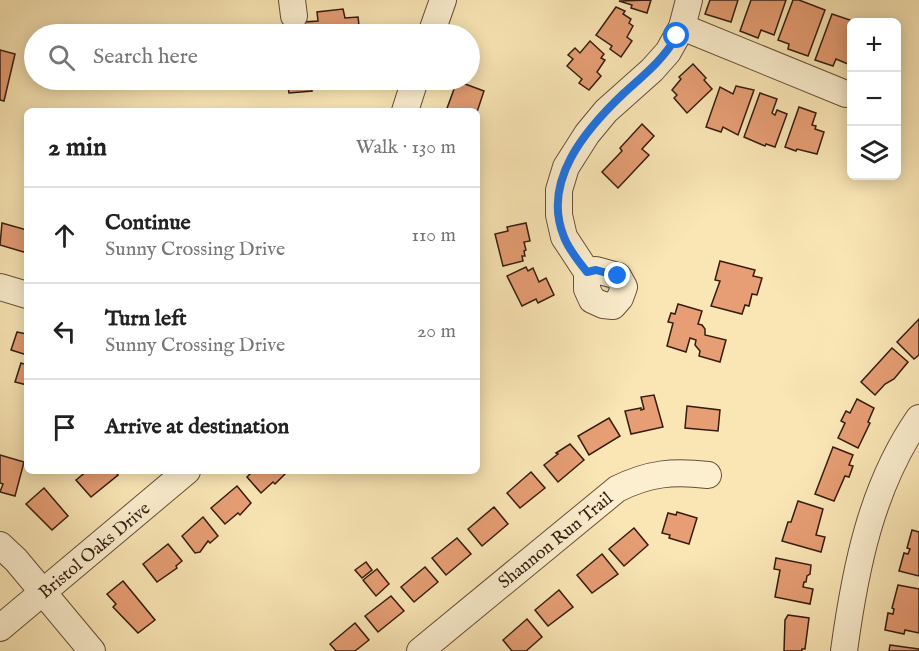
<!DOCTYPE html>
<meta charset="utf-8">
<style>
:root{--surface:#fff;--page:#f2f2f2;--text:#222;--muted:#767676;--line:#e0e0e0}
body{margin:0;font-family:"IM FELL English",serif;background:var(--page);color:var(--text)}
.controls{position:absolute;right:18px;top:18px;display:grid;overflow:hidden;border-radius:9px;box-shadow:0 3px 15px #0003}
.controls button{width:54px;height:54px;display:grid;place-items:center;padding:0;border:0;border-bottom:2px solid var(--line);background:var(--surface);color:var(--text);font:30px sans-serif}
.stop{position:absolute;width:18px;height:18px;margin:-14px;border:4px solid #1a73e8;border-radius:50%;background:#fff}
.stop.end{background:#1a73e8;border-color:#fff;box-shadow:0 2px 6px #0008}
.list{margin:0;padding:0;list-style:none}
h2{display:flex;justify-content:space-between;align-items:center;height:78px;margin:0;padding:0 24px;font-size:26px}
h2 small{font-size:20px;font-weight:400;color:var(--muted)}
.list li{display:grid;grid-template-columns:39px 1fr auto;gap:18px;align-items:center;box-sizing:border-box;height:96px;padding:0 24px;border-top:2px solid var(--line)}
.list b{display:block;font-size:22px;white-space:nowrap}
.list p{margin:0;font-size:20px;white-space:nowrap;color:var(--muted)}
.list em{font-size:20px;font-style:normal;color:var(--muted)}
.icon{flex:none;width:33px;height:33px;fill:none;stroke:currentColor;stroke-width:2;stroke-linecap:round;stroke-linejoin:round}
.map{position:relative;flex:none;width:919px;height:651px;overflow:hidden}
.search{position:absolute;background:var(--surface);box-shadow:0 3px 15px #0003;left:24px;top:24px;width:456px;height:66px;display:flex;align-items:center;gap:15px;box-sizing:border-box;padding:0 21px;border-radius:33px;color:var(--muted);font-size:22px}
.panel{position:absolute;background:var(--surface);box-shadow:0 3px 15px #0003;left:24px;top:108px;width:456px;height:366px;border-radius:9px}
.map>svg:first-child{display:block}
.building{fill:#e79e74;stroke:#361c10;stroke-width:1.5}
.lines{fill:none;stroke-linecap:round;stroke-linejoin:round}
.minor-casing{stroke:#674e39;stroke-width:28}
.minor{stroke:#fcefcf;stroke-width:26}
.route{stroke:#1a73e8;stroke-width:8}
.labels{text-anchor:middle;stroke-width:6;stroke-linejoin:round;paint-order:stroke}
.street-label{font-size:18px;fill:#361c10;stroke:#fcefcf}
</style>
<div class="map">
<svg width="919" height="651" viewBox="0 0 919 651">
<rect width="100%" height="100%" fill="#fae6b5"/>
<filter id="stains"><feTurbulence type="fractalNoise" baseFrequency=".00333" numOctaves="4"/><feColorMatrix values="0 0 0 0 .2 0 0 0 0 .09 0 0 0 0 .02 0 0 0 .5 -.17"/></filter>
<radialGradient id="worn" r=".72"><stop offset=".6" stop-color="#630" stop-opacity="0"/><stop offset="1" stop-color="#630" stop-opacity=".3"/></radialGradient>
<!-- building -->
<g class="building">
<polygon points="651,0 647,13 631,8 632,5 619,1"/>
<polygon points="710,0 738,0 731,22 705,14"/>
<polygon points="751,0 786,0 774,35 761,30 758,38 740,31"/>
<polygon points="793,0 799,0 825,10 808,56 788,49 789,44 778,40"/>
<polygon points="616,7 625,11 623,14 631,19 629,23 633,26 627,37 632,41 621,57 610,49 612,46 596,35"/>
<polygon points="343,9 345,18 358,17 360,34 305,34 304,22 318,21 317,12"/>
<polygon points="832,14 850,20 852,55 848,64 836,59 833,66 815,60"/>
<polygon points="590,41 604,54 601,58 605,60 597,72 601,76 589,90 579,83 582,79 567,66 573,59 568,55 575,48 580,53"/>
<polygon points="0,50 15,54 4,101 0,100"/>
<polygon points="693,64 706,78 704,80 712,89 687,113 674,98 677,95 672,90 681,79 679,77"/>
<polygon points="287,80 311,80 312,91 289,93"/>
<polygon points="457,81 484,91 477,112 446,111"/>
<polygon points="736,86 754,90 738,135 723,127 721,132 706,127 720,87 733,94"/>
<polygon points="760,93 777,99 772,113 775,115 777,110 787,114 775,147 766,144 765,146 744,137"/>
<polygon points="799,107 816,113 812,125 816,126 815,129 824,132 817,154 797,149 796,151 785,147"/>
<polygon points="642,124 654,136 642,149 649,155 618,188 602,172 622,151 620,148"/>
<polygon points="2,223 27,230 27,253 0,245"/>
<polygon points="526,223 530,241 524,242 526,250 524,251 525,256 522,256 523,261 503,266 495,234 508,231 507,227"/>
<polygon points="720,261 755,270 753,276 762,278 757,295 752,294 749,306 745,305 742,314 711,306 720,281 715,280"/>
<polygon points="526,267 528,271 533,268 539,282 546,278 554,295 538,303 536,299 522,306 507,276"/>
<polygon points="678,304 702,311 698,324 702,325 705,329 705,335 726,340 720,362 699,356 700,351 695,345 696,340 690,338 686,352 667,346 673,323 668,322 671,313 675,314"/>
<polygon points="919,319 919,355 914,359 897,342"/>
<polygon points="17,332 27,334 27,355 11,350"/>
<polygon points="892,348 908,362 894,379 885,384 875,395 861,382"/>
<polygon points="21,363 27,365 27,385 15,382"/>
<polygon points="654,395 663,427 631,434 625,411 641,408 641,410 644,409 641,397"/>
<polygon points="857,399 874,408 868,422 870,423 858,448 838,438 845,423 841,421 846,411 850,413"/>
<polygon points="687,406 720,410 718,431 685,428"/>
<polygon points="609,418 620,436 589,455 578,436"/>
<polygon points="570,444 584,460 558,482 544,465 558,454 556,453"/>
<polygon points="833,447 853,455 849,465 853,466 849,477 845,476 834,501 815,494"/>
<polygon points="0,455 24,462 15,496 0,492 3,484 0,483"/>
<polygon points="87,471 115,471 118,475 91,497 76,480"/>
<polygon points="253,471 286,471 287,472 275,484 273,482 261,493 247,477"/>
<polygon points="531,472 545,488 520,508 507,493"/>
<polygon points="237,486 251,503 240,515 238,513 225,524 211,508"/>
<polygon points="44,488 68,516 52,530 26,504"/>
<polygon points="798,501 823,509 816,535 825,537 821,552 782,541 788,522 791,522"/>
<polygon points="494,507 508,524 482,546 468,529"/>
<polygon points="677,512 697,518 689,544 669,538 670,535 662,533 668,513 676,515"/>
<polygon points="203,517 218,536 210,543 208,541 200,552 195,553 182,536"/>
<polygon points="634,528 648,545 624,566 609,549"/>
<polygon points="912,530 919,532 919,576 899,571 904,553 908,554 910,549 907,548"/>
<polygon points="457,538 471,554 446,575 432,558"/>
<polygon points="168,544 182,561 176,566 177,568 157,582 143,564"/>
<polygon points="602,554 618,574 592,593 577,575"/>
<polygon points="776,558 811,565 810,574 807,576 806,582 804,582 803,587 813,589 810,604 775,597 780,570 774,569"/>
<polygon points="366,562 372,570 362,578 355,570"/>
<polygon points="425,567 438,582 414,602 401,587"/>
<polygon points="377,569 389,584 376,596 363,580"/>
<polygon points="123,581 155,620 138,633 113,607 116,604 107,594"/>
<polygon points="898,585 919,589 919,633 905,630 904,634 885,630 888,613 893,614 894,609 892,608"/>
<polygon points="559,590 573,607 548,626 535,610"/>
<polygon points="391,596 404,611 378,632 365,616"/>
<polygon points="788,615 809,618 805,649 802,649 802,651 784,651 785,620"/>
<polygon points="527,619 542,637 526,651 512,651 503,640"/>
<polygon points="355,623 369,640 355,651 336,651 330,644"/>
<polygon points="890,645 919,649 919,651 889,651"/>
</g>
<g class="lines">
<defs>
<g id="minor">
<polyline points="292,0 294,16"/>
<polyline points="682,27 846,94"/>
<polyline points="431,34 443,0"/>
<polyline points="405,111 415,80"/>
<polyline points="587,272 596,270 618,276 624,287 620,298 613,306 603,305 592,300 587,289 587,272 564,237 559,215 559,190 566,167 587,134 606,111 652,70 668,52 682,27 689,0"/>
<polyline points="0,287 27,295"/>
<polyline points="0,545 16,560 92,651"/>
<polyline points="0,628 187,471"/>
<path d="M420,651L617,489C649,473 673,471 708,475"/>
<path d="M844,651C855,570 871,487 919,418"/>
</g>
</defs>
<!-- minor casing -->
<use href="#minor" class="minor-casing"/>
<!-- minor -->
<use href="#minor" class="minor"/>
</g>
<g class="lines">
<!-- route -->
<path class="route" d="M618,276L596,270L587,272C579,262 569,250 564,237C541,181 586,129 624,93C645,74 662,61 677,36"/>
</g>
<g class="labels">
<!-- street labels -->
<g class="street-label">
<text transform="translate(555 540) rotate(-39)" y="6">Shannon Run Trail</text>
<text transform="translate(94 550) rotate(-40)" y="6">Bristol Oaks Drive</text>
</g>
</g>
<rect width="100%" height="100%" filter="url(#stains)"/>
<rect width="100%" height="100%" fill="url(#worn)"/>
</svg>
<div class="controls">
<button>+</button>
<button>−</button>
<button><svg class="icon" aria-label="layers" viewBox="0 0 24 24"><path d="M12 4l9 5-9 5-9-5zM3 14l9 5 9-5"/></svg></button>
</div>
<div class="stop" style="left:677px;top:36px"></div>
<div class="stop end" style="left:618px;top:276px"></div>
<div class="search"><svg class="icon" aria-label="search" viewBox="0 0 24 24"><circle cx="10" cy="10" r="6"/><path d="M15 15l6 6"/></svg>Search here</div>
<section class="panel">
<h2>2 min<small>Walk · 130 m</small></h2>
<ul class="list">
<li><svg class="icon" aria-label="ahead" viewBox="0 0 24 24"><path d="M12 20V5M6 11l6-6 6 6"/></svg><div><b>Continue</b><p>Sunny Crossing Drive</p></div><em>110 m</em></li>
<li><svg class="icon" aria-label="left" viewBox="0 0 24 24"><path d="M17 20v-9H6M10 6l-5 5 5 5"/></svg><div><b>Turn left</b><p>Sunny Crossing Drive</p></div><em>20 m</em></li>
<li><svg class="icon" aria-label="arrive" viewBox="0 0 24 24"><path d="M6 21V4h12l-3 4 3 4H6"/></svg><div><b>Arrive at destination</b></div></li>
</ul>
</section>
</div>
